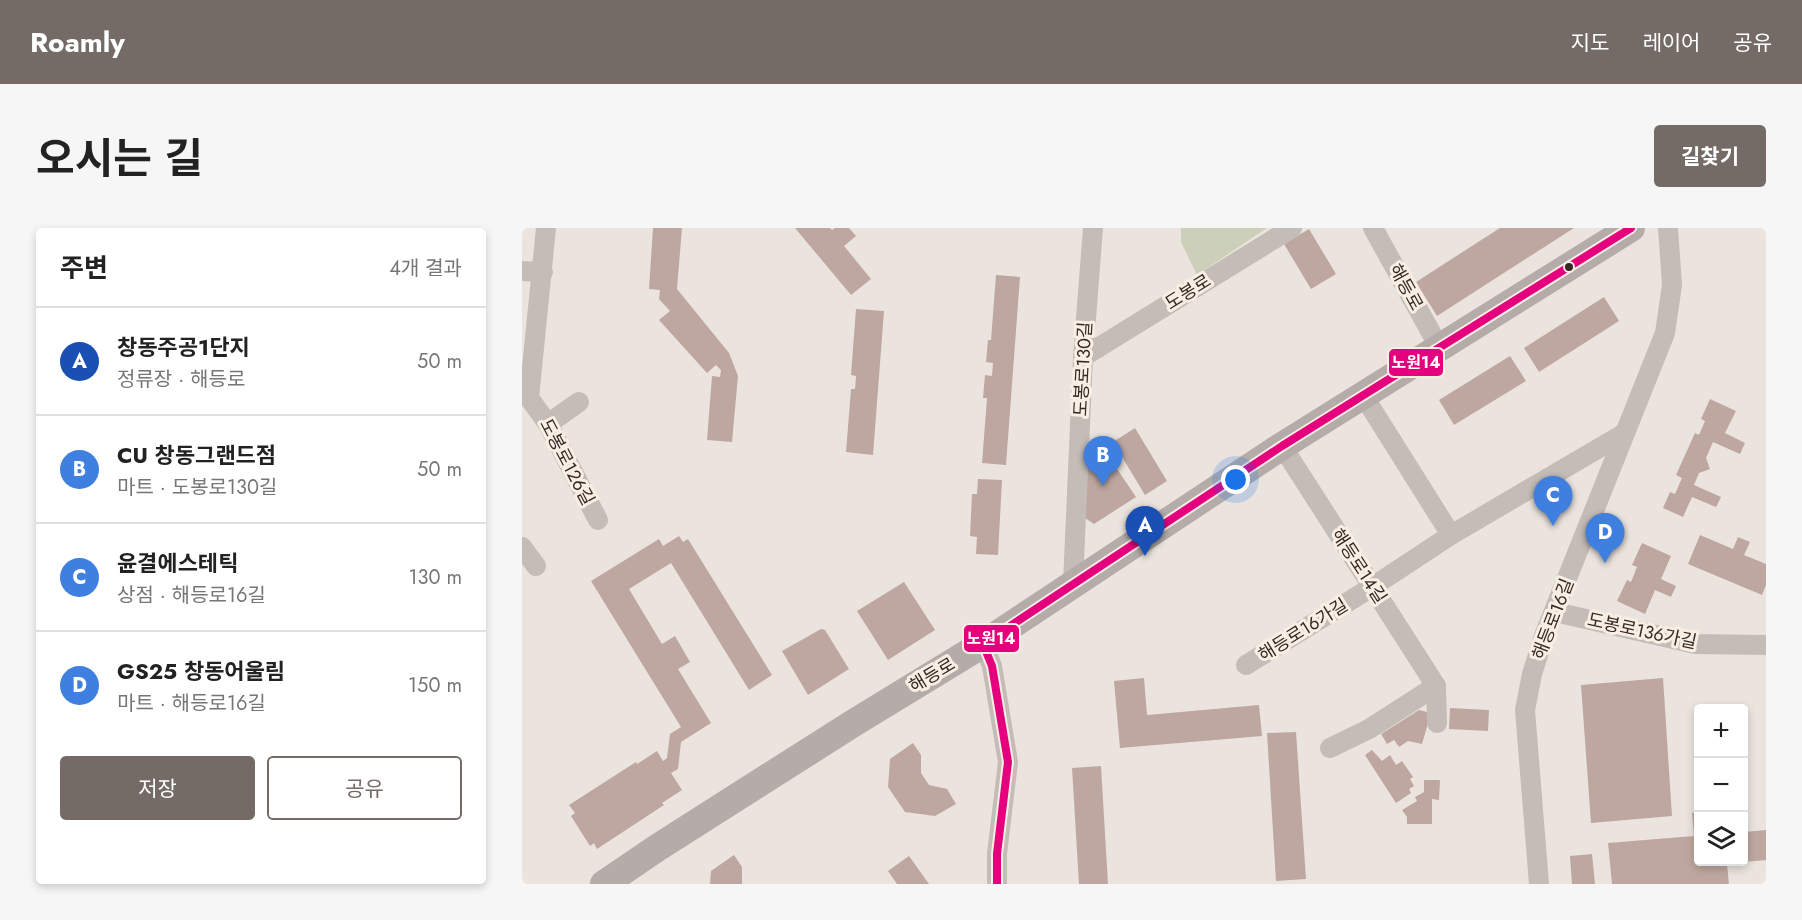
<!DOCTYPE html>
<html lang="ko">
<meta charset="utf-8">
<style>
:root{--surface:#fff;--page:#f6f6f6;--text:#222;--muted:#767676;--line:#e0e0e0;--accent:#746a66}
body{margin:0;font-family:Jost,"Noto Sans KR",sans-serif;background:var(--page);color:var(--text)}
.controls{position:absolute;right:18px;bottom:18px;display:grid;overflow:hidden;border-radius:6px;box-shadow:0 3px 9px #0003}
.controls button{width:54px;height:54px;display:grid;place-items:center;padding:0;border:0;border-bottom:2px solid var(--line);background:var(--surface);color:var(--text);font:30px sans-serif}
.you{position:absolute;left:714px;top:252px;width:21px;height:21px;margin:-15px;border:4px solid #fff;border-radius:50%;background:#1a73e8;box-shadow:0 0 0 9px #1a73e833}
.badge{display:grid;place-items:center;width:39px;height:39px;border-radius:50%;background:var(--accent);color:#fff;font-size:20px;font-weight:700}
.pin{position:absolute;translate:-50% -50px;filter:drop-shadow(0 2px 3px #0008)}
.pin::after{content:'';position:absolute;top:32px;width:21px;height:18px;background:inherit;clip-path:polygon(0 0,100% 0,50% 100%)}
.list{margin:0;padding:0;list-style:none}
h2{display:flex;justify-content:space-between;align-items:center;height:78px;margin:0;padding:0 24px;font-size:26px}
h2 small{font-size:20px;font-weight:400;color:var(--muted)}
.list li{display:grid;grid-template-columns:39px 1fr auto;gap:18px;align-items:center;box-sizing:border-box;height:108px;padding:0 24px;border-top:2px solid var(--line)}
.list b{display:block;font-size:22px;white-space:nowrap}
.list p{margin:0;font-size:20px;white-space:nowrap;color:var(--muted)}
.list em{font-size:20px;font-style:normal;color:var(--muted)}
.actions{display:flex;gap:12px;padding:18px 24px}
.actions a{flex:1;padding:14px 0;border:2px solid var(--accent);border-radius:6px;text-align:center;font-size:21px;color:var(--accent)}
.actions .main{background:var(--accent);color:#fff}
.icon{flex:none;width:33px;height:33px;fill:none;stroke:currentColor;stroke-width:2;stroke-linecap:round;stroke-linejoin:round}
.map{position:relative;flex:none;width:1244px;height:656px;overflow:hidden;border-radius:6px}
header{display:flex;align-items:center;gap:36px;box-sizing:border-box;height:84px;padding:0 30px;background:var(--accent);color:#fff}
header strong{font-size:28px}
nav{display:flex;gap:33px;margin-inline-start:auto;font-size:21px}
.intro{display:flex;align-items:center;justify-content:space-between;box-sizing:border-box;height:144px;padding:0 36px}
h1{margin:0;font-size:42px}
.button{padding:15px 27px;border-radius:6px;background:var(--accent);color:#fff;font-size:21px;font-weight:700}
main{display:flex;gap:36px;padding:0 36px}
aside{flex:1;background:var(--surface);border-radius:6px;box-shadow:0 3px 9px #0003}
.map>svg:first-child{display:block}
.green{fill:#cdd0b8}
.building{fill:#bea7a0}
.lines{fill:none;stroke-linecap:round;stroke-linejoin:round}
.street{stroke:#c4bcb7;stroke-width:20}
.secondary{stroke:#b4aca8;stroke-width:28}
.bus-1-casing{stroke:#f9eee4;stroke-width:12}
.bus-1{stroke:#e5007d;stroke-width:8}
.bus-dot{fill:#342926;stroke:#f9eee4;stroke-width:2}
.labels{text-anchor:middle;stroke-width:6;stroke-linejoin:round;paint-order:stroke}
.street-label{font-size:18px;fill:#342926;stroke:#f9eee4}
.line-badge{stroke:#f9eee4;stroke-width:2}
.badge-label{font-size:16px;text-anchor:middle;font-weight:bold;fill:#fff}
</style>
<header>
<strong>Roamly</strong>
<nav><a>지도</a><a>레이어</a><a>공유</a></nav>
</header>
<div class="intro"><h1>오시는 길</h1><a class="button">길찾기</a></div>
<main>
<aside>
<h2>주변<small>4개 결과</small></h2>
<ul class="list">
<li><span class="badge" style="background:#1a4fb4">A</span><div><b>창동주공1단지</b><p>정류장 · 해등로</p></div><em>50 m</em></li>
<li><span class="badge" style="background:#3f7fe0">B</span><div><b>CU 창동그랜드점</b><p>마트 · 도봉로130길</p></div><em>50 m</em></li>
<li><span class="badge" style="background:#3f7fe0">C</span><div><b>윤결에스테틱</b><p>상점 · 해등로16길</p></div><em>130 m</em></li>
<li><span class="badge" style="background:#3f7fe0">D</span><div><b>GS25 창동어울림</b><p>마트 · 해등로16길</p></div><em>150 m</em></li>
</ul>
<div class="actions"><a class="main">저장</a><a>공유</a></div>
</aside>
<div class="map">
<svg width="1244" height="656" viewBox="0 0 1244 656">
<rect width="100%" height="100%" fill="#ebe4de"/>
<!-- green -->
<polygon class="green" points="659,0 745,0 675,47 659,14"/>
<!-- building -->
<g class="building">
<polygon points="131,0 160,0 155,61 207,125 216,148 210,214 185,212 190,148 198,149 199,142 194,137 185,145 137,92 148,83 137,71 138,62 127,61"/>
<polygon points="273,0 308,0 310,2 313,0 327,0 334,8 322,18 349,51 329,67"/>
<polygon points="978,0 1052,0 915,88 894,54"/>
<polygon points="787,1 814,46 789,61 762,16"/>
<polygon points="474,47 498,49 484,237 460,235 465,170 461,170 463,147 470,148 471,135 464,134 466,112 469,112"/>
<polygon points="1082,69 1097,93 1017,144 1002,120"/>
<polygon points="334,81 362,83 351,227 324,224 329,161 333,161 334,148 329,147"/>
<polygon points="988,128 1004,153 932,197 917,172"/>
<polygon points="1188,171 1214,183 1203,205 1223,215 1218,226 1191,214 1184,230 1188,241 1177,245 1172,257 1199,269 1194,279 1170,269 1161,289 1141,280 1148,264 1153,266 1160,250 1154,247 1173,205 1177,207 1183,193 1179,191"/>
<polygon points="613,200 645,253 623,267 591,214"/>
<polygon points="583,223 614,269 572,296 563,290 566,234"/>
<polygon points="456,251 480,252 476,327 454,326 455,309 448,308 450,266 455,266"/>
<polygon points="1178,307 1211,321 1216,309 1228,314 1222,327 1244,336 1244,357 1240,367 1166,336"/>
<polygon points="157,308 161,314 166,311 250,447 227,462 149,335 107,361 140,416 153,408 168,434 156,441 189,495 159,514 156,541 149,545 160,562 140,575 142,577 75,621 72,615 68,618 49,588 53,585 47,577 114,534 115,536 135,523 141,533 145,530 148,506 159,499 69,353 137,311 141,318"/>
<polygon points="1120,315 1149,328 1139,351 1154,358 1149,369 1133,362 1123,386 1095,373 1105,352 1109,354 1115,339 1110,337"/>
<polygon points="382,354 413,402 366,432 335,383"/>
<polygon points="299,401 303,402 327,441 286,467 260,423"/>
<polygon points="622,450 625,487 737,477 740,508 598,520 592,453"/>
<polygon points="1141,450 1150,588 1069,595 1059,457"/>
<polygon points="928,480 967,482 966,503 927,501"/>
<polygon points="897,482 909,485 900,516 886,513 877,519 872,512 865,516 859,506"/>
<polygon points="774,504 784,651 754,653 745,505"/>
<polygon points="391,515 399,527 399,545 407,557 425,561 434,576 413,588 383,584 366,559 368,531"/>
<polygon points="850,522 860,533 868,527 874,537 880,533 891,549 888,551 892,558 887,561 889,565 874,575 843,527"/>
<polygon points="579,538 586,656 557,656 550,540"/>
<polygon points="902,552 918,552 917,572 910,571 910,596 885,596 885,589 880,582 895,573 893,569 902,564"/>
<polygon points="1170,585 1176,585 1176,634 1212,634 1212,635 1205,636 1207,656 1090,656 1086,615 1172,608"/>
<polygon points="1244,602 1244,632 1222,634 1222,604"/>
<polygon points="1070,626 1073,656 1050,656 1048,628"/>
<polygon points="212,627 220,639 220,656 188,656 189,643"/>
<polygon points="387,628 407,656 375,656 366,643"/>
</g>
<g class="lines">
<!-- street -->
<g class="street">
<polyline points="24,0 7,170 26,196 76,292"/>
<polyline points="851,0 917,119"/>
<polyline points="0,43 21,44"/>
<polyline points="561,129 770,0"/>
<polyline points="841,167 929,307"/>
<polyline points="26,196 57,174"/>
<polyline points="760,218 914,458 915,495"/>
<polyline points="0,319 14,338"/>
<polyline points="551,355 561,129 571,0"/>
<polyline points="1033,384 1173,416 1244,417"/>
<polyline points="461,416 470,438 486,534 475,626 475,656"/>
<polyline points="724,437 850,359 929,307 1101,206"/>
<polyline points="808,520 847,501 914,458"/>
<polyline points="1017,656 1003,482 1010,446 1022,408 1143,105 1150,57 1146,0"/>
</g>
<!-- secondary -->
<polyline class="secondary" points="82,656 135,620 330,496 461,416 760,218 1109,0"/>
<defs>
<polyline id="bus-1" points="475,656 475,626 486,534 470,438 461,416 760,218 1109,0"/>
</defs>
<!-- bus-1 casing -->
<use href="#bus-1" class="bus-1-casing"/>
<!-- bus-1 -->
<use href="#bus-1" class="bus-1"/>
</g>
<!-- markers -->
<circle class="bus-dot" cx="1047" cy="39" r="5"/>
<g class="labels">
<!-- street labels -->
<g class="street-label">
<text transform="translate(884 59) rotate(61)" y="6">해등로</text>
<text transform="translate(666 64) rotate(-32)" y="6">도봉로</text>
<text transform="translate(561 141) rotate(-87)" y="6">도봉로130길</text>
<text transform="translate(45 234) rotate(62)" y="6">도봉로126길</text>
<text transform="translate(837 338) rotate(57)" y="6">해등로14길</text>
<text transform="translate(1031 391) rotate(-69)" y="6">해등로16길</text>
<text transform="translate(781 402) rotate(-32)" y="6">해등로16가길</text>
<text transform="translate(1120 403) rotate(12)" y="6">도봉로136가길</text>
<text transform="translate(410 447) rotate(-31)" y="6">해등로</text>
</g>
</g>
<g class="line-badge">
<rect x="866" y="120" width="56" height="29" rx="6" fill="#e5007d"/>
<rect x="441" y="396" width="57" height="29" rx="6" fill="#e5007d"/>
</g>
<g class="badge-label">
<text x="894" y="140">노원14</text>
<text x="469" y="416">노원14</text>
</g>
</svg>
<div class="controls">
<button>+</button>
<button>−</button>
<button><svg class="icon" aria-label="layers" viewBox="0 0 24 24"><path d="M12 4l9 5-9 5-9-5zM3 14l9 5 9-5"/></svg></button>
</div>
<div class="you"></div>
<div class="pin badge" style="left:623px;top:328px;background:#1a4fb4">A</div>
<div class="pin badge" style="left:581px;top:258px;background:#3f7fe0">B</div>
<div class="pin badge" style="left:1031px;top:298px;background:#3f7fe0">C</div>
<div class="pin badge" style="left:1083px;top:335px;background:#3f7fe0">D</div>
</div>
</main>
